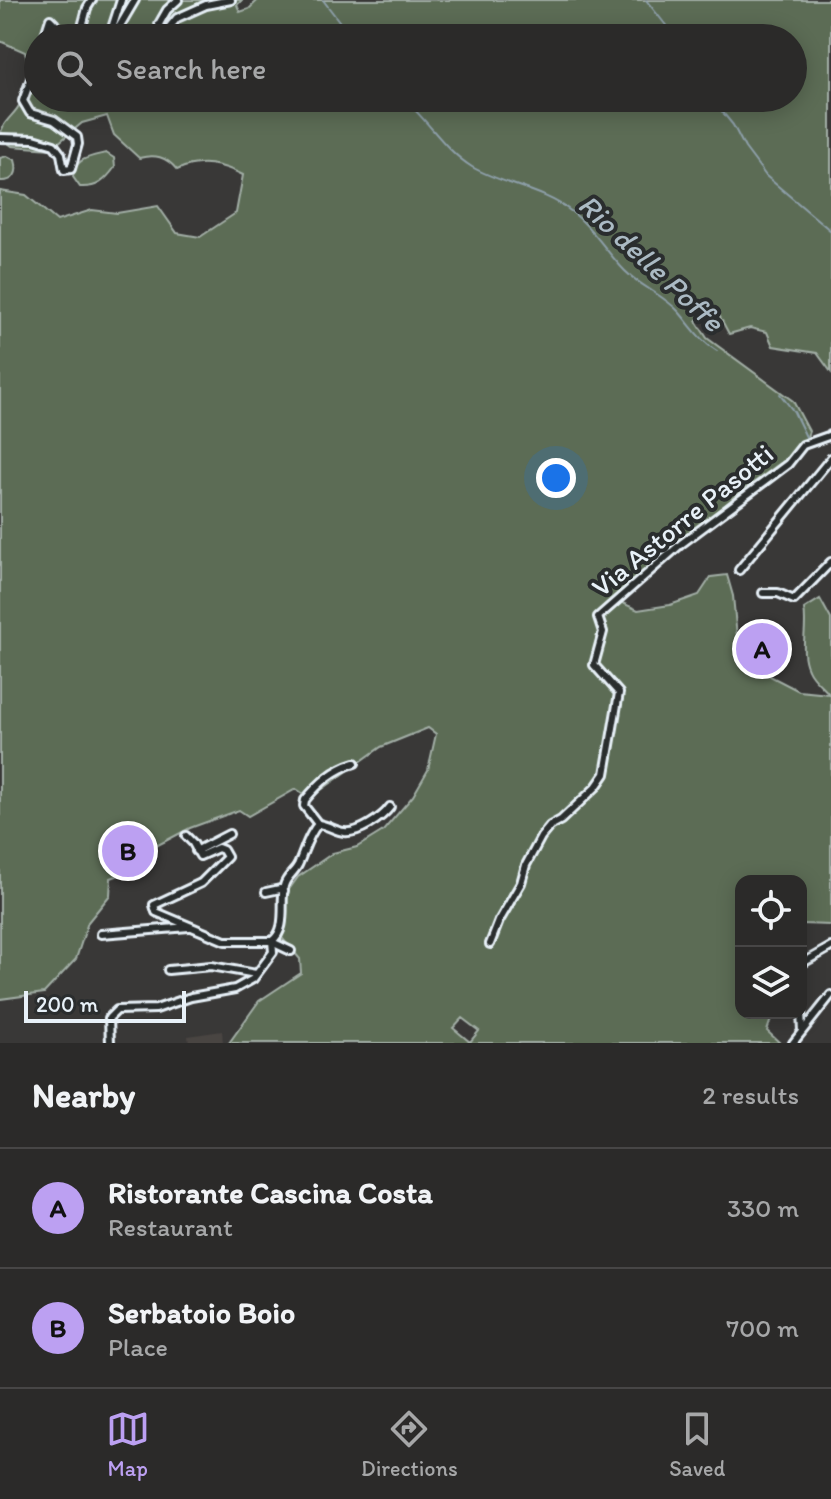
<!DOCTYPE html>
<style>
:root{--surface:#2b2a29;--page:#333231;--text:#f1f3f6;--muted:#a6a7a8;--line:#474646;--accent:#bca0f2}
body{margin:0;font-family:Itim,sans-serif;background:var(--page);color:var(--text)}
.controls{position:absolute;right:24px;bottom:24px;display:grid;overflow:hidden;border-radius:16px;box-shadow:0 4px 20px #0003}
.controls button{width:72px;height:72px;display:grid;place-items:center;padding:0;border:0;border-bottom:2px solid var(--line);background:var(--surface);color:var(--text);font:40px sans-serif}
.scale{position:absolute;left:24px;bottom:20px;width:162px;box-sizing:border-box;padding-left:8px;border:4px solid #e8f1f8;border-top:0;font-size:22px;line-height:28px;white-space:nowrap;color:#e8f1f8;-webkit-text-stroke:6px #2a2d2e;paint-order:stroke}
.you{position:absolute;left:556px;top:478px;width:28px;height:28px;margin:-20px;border:6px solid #fff;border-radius:50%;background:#1a73e8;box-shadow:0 0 0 12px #1a73e833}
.badge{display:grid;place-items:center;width:52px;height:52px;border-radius:50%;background:var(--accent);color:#111;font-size:26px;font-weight:700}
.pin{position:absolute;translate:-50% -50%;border:4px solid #fff;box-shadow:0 2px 8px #0006}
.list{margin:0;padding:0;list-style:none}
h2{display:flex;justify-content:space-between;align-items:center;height:104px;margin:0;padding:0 32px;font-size:34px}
h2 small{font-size:26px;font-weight:400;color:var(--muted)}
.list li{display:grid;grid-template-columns:52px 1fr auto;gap:24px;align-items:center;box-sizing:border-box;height:120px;padding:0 32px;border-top:2px solid var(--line)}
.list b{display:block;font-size:30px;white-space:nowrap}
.list p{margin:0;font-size:26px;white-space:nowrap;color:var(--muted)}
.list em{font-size:26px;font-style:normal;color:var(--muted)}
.icon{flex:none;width:44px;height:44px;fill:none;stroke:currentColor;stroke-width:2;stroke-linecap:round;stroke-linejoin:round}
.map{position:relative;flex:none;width:831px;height:1043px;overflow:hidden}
.search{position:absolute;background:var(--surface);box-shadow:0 4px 20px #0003;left:24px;right:24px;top:24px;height:88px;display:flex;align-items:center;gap:20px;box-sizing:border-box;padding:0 28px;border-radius:44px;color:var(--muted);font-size:30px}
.sheet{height:344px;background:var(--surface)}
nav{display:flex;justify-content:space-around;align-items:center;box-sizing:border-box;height:112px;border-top:2px solid var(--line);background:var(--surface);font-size:22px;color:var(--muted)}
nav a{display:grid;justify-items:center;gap:4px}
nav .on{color:var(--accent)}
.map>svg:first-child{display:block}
.built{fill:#4a4542}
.green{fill:#5c6c55;stroke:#a2aea6;stroke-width:2;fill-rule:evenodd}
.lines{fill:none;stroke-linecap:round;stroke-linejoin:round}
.stream{stroke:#8d9fa9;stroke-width:2}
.street-casing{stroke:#e8f1f8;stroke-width:12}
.street{stroke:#2a2d2e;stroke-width:6}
.labels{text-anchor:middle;stroke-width:8;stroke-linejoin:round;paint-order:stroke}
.street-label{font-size:28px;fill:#e8f1f8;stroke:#2a2d2e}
.water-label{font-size:30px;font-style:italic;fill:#abbac4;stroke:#2a2d2e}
</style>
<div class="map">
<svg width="831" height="1043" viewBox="0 0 831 1043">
<rect width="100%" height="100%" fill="#393837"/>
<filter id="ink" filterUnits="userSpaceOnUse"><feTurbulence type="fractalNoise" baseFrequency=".0125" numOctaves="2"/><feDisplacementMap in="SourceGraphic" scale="16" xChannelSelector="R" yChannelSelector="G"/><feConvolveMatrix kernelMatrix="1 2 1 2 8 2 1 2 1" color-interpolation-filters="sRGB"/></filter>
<g filter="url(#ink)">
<!-- built -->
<polygon class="built" points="222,1031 223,1043 189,1043 188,1036"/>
<!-- green -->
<g class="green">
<path d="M0,0H242L237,5L240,12L249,9L258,0H831V372L817,353L773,346L767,332L750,328L729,334L718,313L707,310L696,321L707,338L793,401L809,431L804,446L735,496L620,602L638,610L670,605L699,595L711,577L727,575L733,596L738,648L766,674L799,691L829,694C823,686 812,679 808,669C799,650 808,629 804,609L820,599L831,619V925L801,924V881H741V1013H773L767,1031L780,1043H229L259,1001L301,973L300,959L282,938L288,891L298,877L333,853L357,847L383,831L413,796L428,770L436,734L428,728L381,747L310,798L296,789L248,816L239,810L190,828L139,855L131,871L111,878L110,895L88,922L76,959L44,993L0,999V191L26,195L57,221L92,210L117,213L158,206L177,233L200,237L236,213L243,175C221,164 200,159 177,170C166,156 155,154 139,158L114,135L107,116L82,123L51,149L12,146L0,137C1,122 14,116 20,104C26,88 30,67 25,52L0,41ZM38,38H793V98H38ZM462,1018L479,1031L470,1042L453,1028Z"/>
<path d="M106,153L114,158L115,167C105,181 97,188 80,187L73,177C75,158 89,157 106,153Z"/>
<path d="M7,156L15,160C19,173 14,182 0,181V158Z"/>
</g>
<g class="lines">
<!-- stream -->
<g class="stream">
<polyline points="323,0 352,38"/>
<polyline points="646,0 676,38"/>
<path d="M402,98C427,118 444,150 472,167C503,185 543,189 572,212C594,229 606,252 625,271C641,287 664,295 679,312C692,327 700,341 717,351"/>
<polyline points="711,98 733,125 745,148 766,176 831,231"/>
<polyline points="780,394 794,412 808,441"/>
</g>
<defs>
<g id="street">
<polyline points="121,0 113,25 115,29 118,29 135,0"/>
<polyline points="178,0 167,10 159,24 163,35 177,18 206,5 231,0"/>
<polyline points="44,38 50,19 55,24 56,38"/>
<polyline points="79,38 87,8 92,0"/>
<polyline points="0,138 34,139 54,145 61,154 64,170 71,169 78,144 77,137 54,120 30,113 23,101 33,73 33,61 38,49"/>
<polyline points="739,570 831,458"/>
<polyline points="763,593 778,593 794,600 831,562"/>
<path d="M318,824L304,806L305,800C319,783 334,769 355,763"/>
<polyline points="196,851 229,834"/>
<polyline points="266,892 280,889 284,891"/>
<polyline points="101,934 189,927"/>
<path d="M272,941C288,929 280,904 284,886C286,877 294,873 298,865C305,850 307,837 318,824C328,825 335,831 344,832C358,834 382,818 390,807"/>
<polyline points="274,943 291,951"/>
<polyline points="490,944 499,921 521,883 526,865 541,837 550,826 561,820 596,787 605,774 619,693 594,665 603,632 598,617 681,544 788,464 803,445 831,435"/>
<polyline points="801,964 831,947"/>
<polyline points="168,970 211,966 256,974"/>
<polyline points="801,1012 802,1031"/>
<polyline points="110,1043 109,1018 117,1010 156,1009 191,997 235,989 253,979 273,952 272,941 225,941 156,912 154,905 201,883 227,857 223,850 218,848 200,856 193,843 186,836"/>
<polyline points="793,1043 831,995"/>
</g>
</defs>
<!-- street casing -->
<use href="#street" class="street-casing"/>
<!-- street -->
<use href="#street" class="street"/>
</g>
</g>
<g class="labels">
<!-- street labels -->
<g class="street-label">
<text transform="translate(682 520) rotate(-39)" y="10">Via Astorre Pasotti</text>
</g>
<!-- water labels -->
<g class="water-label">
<text transform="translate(651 263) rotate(43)" y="10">Rio delle Poffe</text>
</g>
</g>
</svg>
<div class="controls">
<button><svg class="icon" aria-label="locate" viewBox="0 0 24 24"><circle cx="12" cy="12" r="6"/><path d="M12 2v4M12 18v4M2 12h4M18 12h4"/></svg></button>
<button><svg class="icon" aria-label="layers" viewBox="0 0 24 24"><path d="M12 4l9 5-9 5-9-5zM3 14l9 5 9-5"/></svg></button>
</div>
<div class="scale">200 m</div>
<div class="you"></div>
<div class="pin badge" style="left:762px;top:649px">A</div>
<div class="pin badge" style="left:128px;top:851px">B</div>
<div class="search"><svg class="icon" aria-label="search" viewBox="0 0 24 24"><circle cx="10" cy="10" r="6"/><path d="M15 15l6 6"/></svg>Search here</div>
</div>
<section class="sheet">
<h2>Nearby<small>2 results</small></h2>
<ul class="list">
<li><span class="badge">A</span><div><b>Ristorante Cascina Costa</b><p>Restaurant</p></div><em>330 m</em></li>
<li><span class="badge">B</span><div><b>Serbatoio Boio</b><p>Place</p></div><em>700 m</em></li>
</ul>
</section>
<nav>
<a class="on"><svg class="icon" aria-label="map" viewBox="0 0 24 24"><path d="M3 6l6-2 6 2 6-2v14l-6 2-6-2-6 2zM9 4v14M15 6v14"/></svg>Map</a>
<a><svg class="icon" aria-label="directions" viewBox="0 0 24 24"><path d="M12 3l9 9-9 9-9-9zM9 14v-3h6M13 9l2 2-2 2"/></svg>Directions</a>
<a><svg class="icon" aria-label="saved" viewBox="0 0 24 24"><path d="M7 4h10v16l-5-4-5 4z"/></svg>Saved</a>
</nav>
